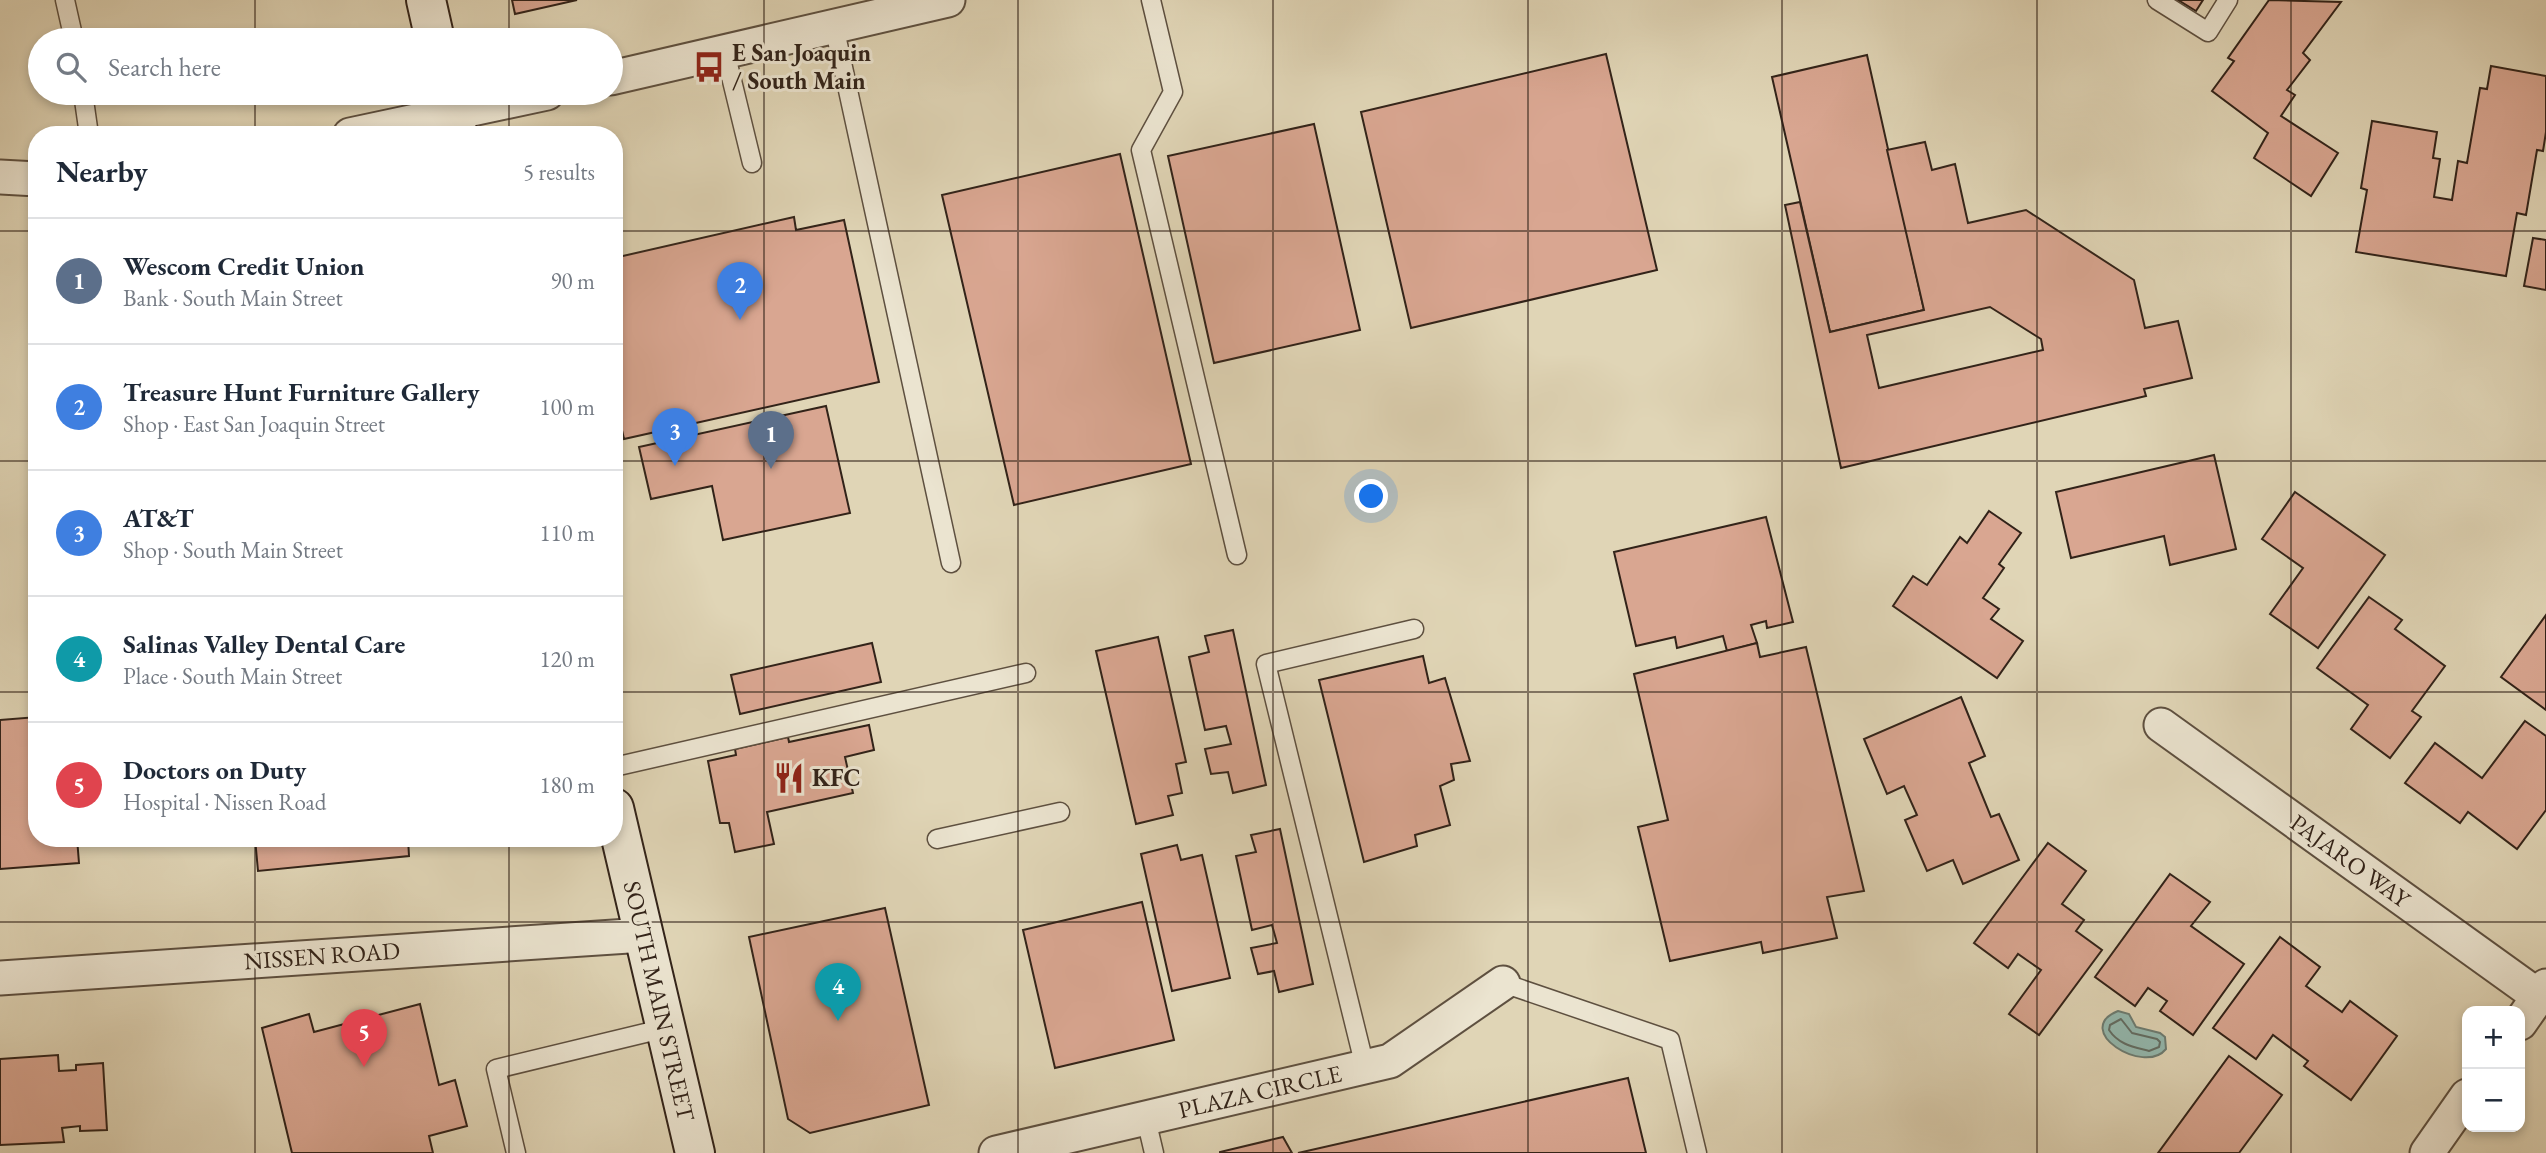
<!DOCTYPE html>
<meta charset="utf-8">
<style>
:root{--surface:#fff;--page:#f6f6f7;--text:#1f2937;--muted:#747a83;--line:#e0e1e3;--accent:#0b8043}
body{margin:0;font-family:"EB Garamond",serif;background:var(--page);color:var(--text)}
.controls{position:absolute;right:21px;bottom:21px;display:grid;overflow:hidden;border-radius:14px;box-shadow:0 4px 10px #0003}
.controls button{width:63px;height:63px;display:grid;place-items:center;padding:0;border:0;border-bottom:2px solid var(--line);background:var(--surface);color:var(--text);font:35px sans-serif}
.you{position:absolute;left:1372px;top:497px;width:24px;height:24px;margin:-18px;border:5px solid #fff;border-radius:50%;background:#1a73e8;box-shadow:0 0 0 10px #1a73e833}
.badge{display:grid;place-items:center;width:46px;height:46px;border-radius:50%;background:var(--accent);color:#fff;font-size:23px;font-weight:700}
.pin{position:absolute;translate:-50% -58px;filter:drop-shadow(0 2px 4px #0008)}
.pin::after{content:'';position:absolute;top:37px;width:24px;height:21px;background:inherit;clip-path:polygon(0 0,100% 0,50% 100%)}
.list{margin:0;padding:0;list-style:none}
h2{display:flex;justify-content:space-between;align-items:center;height:91px;margin:0;padding:0 28px;font-size:30px}
h2 small{font-size:23px;font-weight:400;color:var(--muted)}
.list li{display:grid;grid-template-columns:46px 1fr auto;gap:21px;align-items:center;box-sizing:border-box;height:126px;padding:0 28px;border-top:2px solid var(--line)}
.list b{display:block;font-size:26px;white-space:nowrap}
.list p{margin:0;font-size:23px;white-space:nowrap;color:var(--muted)}
.list em{font-size:23px;font-style:normal;color:var(--muted)}
.icon{flex:none;width:38px;height:38px;fill:none;stroke:currentColor;stroke-width:2;stroke-linecap:round;stroke-linejoin:round}
.map{position:relative;flex:none;width:2546px;height:1153px;overflow:hidden}
.search{position:absolute;background:var(--surface);box-shadow:0 4px 10px #0003;left:28px;top:28px;width:595px;height:77px;display:flex;align-items:center;gap:18px;box-sizing:border-box;padding:0 24px;border-radius:38px;color:var(--muted);font-size:26px}
.panel{position:absolute;background:var(--surface);box-shadow:0 4px 10px #0003;left:28px;top:126px;width:595px;height:721px;border-radius:28px}
.map>svg:first-child{display:block}
.water{fill:#94b9af;stroke:#6d7d73;stroke-width:2}
.lines{fill:none;stroke-linecap:round;stroke-linejoin:round}
.shore{stroke:#636e64;stroke-width:2}
.building{fill:#d9a691;stroke:#322319;stroke-width:2;fill-rule:evenodd}
.lane-casing{stroke:#5e5040;stroke-width:21}
.street-casing{stroke:#5e5040;stroke-width:37}
.secondary-casing{stroke:#322319;stroke-width:42}
.lane{stroke:#ebe4d0;stroke-width:18}
.street{stroke:#ebe4d0;stroke-width:33}
.secondary{stroke:#ebe4d0;stroke-width:38}
.grid{fill:none;stroke:#322319;stroke-width:2;stroke-opacity:0.55}
.labels{text-anchor:middle;stroke-width:6;stroke-linejoin:round;paint-order:stroke}
.poi-label{font-size:24px;font-weight:bold;fill:#322319;stroke:#ebe4d0;text-anchor:start}
.street-label{font-size:24px;fill:#322319;stroke:#ebe4d0}
</style>
<div class="map">
<svg width="2546" height="1153" viewBox="0 0 2546 1153">
<rect width="100%" height="100%" fill="#e0d5b6"/>
<filter id="stains"><feTurbulence type="fractalNoise" baseFrequency=".00286" numOctaves="4"/><feColorMatrix values="0 0 0 0 .2 0 0 0 0 .09 0 0 0 0 .02 0 0 0 .5 -.17"/></filter>
<radialGradient id="worn" r=".72"><stop offset=".6" stop-color="#630" stop-opacity="0"/><stop offset="1" stop-color="#630" stop-opacity=".3"/></radialGradient>
<!-- water -->
<path class="water" d="M2118,1011L2129,1014L2136,1027L2160,1033L2165,1037L2166,1049C2144,1076 2071,1030 2118,1011Z"/>
<g class="lines">
<!-- shore -->
<path class="shore" d="M2121,1019L2132,1033L2157,1039L2160,1042L2159,1047L2149,1051C2134,1047 2119,1045 2109,1030L2110,1025Z"/>
</g>
<!-- building -->
<g class="building">
<polygon points="512,0 577,0 515,14"/>
<polygon points="2178,0 2203,0 2196,11"/>
<polygon points="2269,0 2341,2 2303,53 2310,60 2287,90 2295,95 2281,116 2338,153 2311,196 2254,158 2268,133 2212,91 2234,61 2228,58"/>
<polygon points="1606,54 1657,270 1411,328 1361,112"/>
<polygon points="1867,55 1924,310 1830,332 1772,77"/>
<polygon points="2491,66 2546,76 2546,132 2543,151 2537,150 2526,215 2517,213 2506,276 2356,252 2367,190 2361,188 2372,121 2437,132 2433,158 2440,159 2434,197 2452,200 2458,161 2467,163 2480,88 2487,89"/>
<polygon points="1314,124 1360,330 1214,363 1168,156"/>
<path d="M1925,142L1932,170L1955,164L1968,223L2026,210L2134,280L2145,328L2178,321L2192,378L2144,389L2146,396L1841,468L1785,205L1800,202L1830,332L1924,310L1887,150ZM1990,307L2041,339L2043,350L1879,388L1867,335Z"/>
<polygon points="1120,154 1191,464 1014,505 942,195"/>
<polygon points="794,217 796,230 844,220 879,382 624,439 614,395 614,258"/>
<polygon points="2533,238 2546,240 2546,290 2524,286"/>
<polygon points="826,406 850,513 723,540 712,486 651,499 639,447"/>
<polygon points="2214,455 2236,549 2170,565 2164,536 2071,558 2056,492"/>
<polygon points="2295,492 2385,555 2318,648 2270,614 2303,568 2262,539"/>
<polygon points="1989,511 2021,533 1999,564 2004,568 1983,598 1999,609 1991,619 2023,641 1997,678 1893,606 1913,576 1927,585 1960,537 1967,543"/>
<polygon points="1766,517 1793,622 1767,628 1766,621 1751,625 1757,643 1727,651 1723,636 1677,648 1675,637 1636,646 1614,552"/>
<polygon points="2369,597 2402,620 2395,629 2445,666 2412,711 2421,717 2390,758 2351,729 2368,705 2317,668"/>
<polygon points="2546,615 2546,710 2501,677"/>
<polygon points="1233,630 1266,785 1233,793 1228,772 1211,774 1205,749 1231,744 1226,726 1205,730 1189,657 1209,652 1205,636"/>
<polygon points="1158,637 1186,762 1176,764 1182,793 1168,796 1173,815 1136,824 1096,651"/>
<polygon points="872,643 881,682 740,714 731,675"/>
<polygon points="1757,643 1760,657 1806,647 1864,891 1827,897 1837,938 1763,953 1761,942 1670,961 1638,827 1668,820 1634,674"/>
<polygon points="1423,656 1429,683 1445,678 1470,761 1451,764 1454,780 1440,786 1450,825 1415,835 1417,846 1364,862 1319,680"/>
<polygon points="1961,697 1985,756 1969,763 1991,817 1999,814 2019,860 1963,884 1953,860 1927,871 1905,820 1917,815 1904,786 1887,794 1864,739"/>
<polygon points="37,717 37,838 77,838 79,863 0,869 0,720"/>
<polygon points="2525,721 2546,736 2546,810 2517,849 2468,812 2460,823 2405,783 2435,743 2482,778"/>
<polygon points="869,725 874,750 845,757 853,793 767,812 774,844 735,852 729,823 720,823 708,761 736,755 735,749 788,737 789,742"/>
<polygon points="1280,829 1313,984 1279,992 1274,971 1258,974 1251,948 1277,943 1272,925 1252,930 1236,856 1256,852 1251,835"/>
<polygon points="255,838 408,838 409,856 258,871"/>
<polygon points="2048,843 2086,871 2062,904 2084,920 2076,931 2102,950 2039,1035 2009,1014 2041,970 2018,954 2008,968 1974,943"/>
<polygon points="1177,845 1181,860 1202,855 1230,978 1172,991 1141,854"/>
<polygon points="2170,874 2210,902 2191,926 2244,964 2193,1035 2160,1011 2167,1001 2148,988 2135,1006 2095,977"/>
<polygon points="1142,902 1174,1040 1055,1068 1023,930"/>
<polygon points="885,908 929,1105 810,1133 788,1119 749,937"/>
<polygon points="2280,937 2320,967 2306,986 2342,1012 2350,1001 2397,1036 2351,1100 2304,1066 2308,1061 2273,1035 2256,1059 2213,1028"/>
<polygon points="420,1004 439,1085 455,1080 467,1126 429,1136 433,1153 292,1153 262,1028 309,1014 314,1032"/>
<polygon points="58,1055 59,1071 76,1070 76,1065 103,1063 107,1130 80,1131 80,1126 62,1128 64,1142 0,1145 0,1059"/>
<polygon points="2229,1056 2282,1095 2239,1153 2158,1153"/>
<polygon points="1628,1078 1646,1153 1298,1153"/>
<polygon points="1283,1137 1292,1153 1220,1153 1220,1152"/>
</g>
<g class="lines">
<defs>
<g id="lane">
<polyline points="65,0 74,40"/>
<polyline points="1151,0 1173,92 1141,150 1237,555"/>
<polyline points="2157,0 2208,32 2228,0"/>
<polyline points="834,26 951,563"/>
<polyline points="725,52 752,163"/>
<polyline points="83,93 89,135"/>
<polyline points="614,767 1026,673"/>
<polyline points="937,839 1060,812"/>
<polyline points="1503,983 1670,1040 1697,1153"/>
<polyline points="1365,1067 1266,664 1414,629"/>
<polyline points="1146,1119 1154,1153"/>
<polyline points="516,1153 496,1069 666,1028"/>
</g>
<g id="street">
<polyline points="611,78 948,0"/>
<polyline points="350,135 547,93"/>
<polyline points="0,177 37,179"/>
<polyline points="2161,725 2538,996"/>
<polyline points="0,978 644,935"/>
<polyline points="2520,1023 2546,986"/>
<polyline points="996,1153 1390,1061 1503,983"/>
<polyline points="2427,1153 2467,1096"/>
</g>
<g id="secondary">
<polyline points="426,0 435,40"/>
<polyline points="448,93 458,135"/>
<polyline points="614,808 695,1153"/>
</g>
</defs>
<!-- lane casing -->
<use href="#lane" class="lane-casing"/>
<!-- street casing -->
<use href="#street" class="street-casing"/>
<!-- secondary casing -->
<use href="#secondary" class="secondary-casing"/>
<!-- lane -->
<use href="#lane" class="lane"/>
<!-- street -->
<use href="#street" class="street"/>
<!-- secondary -->
<use href="#secondary" class="secondary"/>
</g>
<!-- grid -->
<path class="grid" d="M255,0V40M509,0V40M764,0V1153M1018,0V1153M1273,0V1153M1528,0V1153M1782,0V1153M2037,0V1153M2291,0V1153M255,93V135M509,93V135M0,231H37M614,231H2546M0,461H37M614,461H2546M0,692H37M614,692H2546M255,838V1153M509,838V1153M0,922H2546"/>
<!-- icons -->
<defs>
<symbol id="bus-bare" viewBox="-9 -9 18 18"><path d="M-5-6H5V4H4V6H2V4H-2V6H-4V4H-5ZM-3.5-4V0h7V-4ZM-3.5 1.2v1.5H-2V1.2ZM2 1.2v1.5H3.5V1.2Z" fill="#8f2418" stroke="#ebe4d0" stroke-width="2.5" paint-order="stroke"/></symbol>
<symbol id="restaurant-bare" viewBox="-9 -9 18 18"><path d="M-5-6h1v4h1v-4h1v4h1v-4h1v5L-1.5 .5V6h-2V.5L-5-1ZM5-6V6H3V1.5H1.5Q1.5-4 5-6Z" fill="#8f2418" stroke="#ebe4d0" stroke-width="2.5" paint-order="stroke"/></symbol>
</defs>
<g fill-rule="evenodd">
<use href="#bus-bare" x="687" y="45" width="44" height="44"/>
<use href="#restaurant-bare" x="767" y="756" width="44" height="44"/>
</g>
<g class="labels">
<!-- poi labels -->
<g class="poi-label">
<text x="732" y="61">E San Joaquin<tspan x="732" dy="28">/ South Main</tspan></text>
<text x="812" y="786">KFC</text>
</g>
<!-- street labels -->
<g class="street-label">
<text transform="translate(2350 861) rotate(36)" y="8">PAJARO WAY</text>
<text transform="translate(322 956) rotate(-4)" y="8">NISSEN ROAD</text>
<text transform="translate(659 1001) rotate(77)" y="8">SOUTH MAIN STREET</text>
<text transform="translate(1260 1092) rotate(-13)" y="8">PLAZA CIRCLE</text>
</g>
</g>
<rect width="100%" height="100%" filter="url(#stains)"/>
<rect width="100%" height="100%" fill="url(#worn)"/>
</svg>
<div class="controls">
<button>+</button>
<button>−</button>
</div>
<div class="you"></div>
<div class="pin badge" style="left:771px;top:469px;background:#5c6f8a">1</div>
<div class="pin badge" style="left:740px;top:320px;background:#3f7fe0">2</div>
<div class="pin badge" style="left:675px;top:466px;background:#3f7fe0">3</div>
<div class="pin badge" style="left:838px;top:1021px;background:#0f9aa8">4</div>
<div class="pin badge" style="left:364px;top:1067px;background:#e0444e">5</div>
<div class="search"><svg class="icon" aria-label="search" viewBox="0 0 24 24"><circle cx="10" cy="10" r="6"/><path d="M15 15l6 6"/></svg>Search here</div>
<section class="panel">
<h2>Nearby<small>5 results</small></h2>
<ul class="list">
<li><span class="badge" style="background:#5c6f8a">1</span><div><b>Wescom Credit Union</b><p>Bank · South Main Street</p></div><em>90 m</em></li>
<li><span class="badge" style="background:#3f7fe0">2</span><div><b>Treasure Hunt Furniture Gallery</b><p>Shop · East San Joaquin Street</p></div><em>100 m</em></li>
<li><span class="badge" style="background:#3f7fe0">3</span><div><b>AT&amp;T</b><p>Shop · South Main Street</p></div><em>110 m</em></li>
<li><span class="badge" style="background:#0f9aa8">4</span><div><b>Salinas Valley Dental Care</b><p>Place · South Main Street</p></div><em>120 m</em></li>
<li><span class="badge" style="background:#e0444e">5</span><div><b>Doctors on Duty</b><p>Hospital · Nissen Road</p></div><em>180 m</em></li>
</ul>
</section>
</div>
